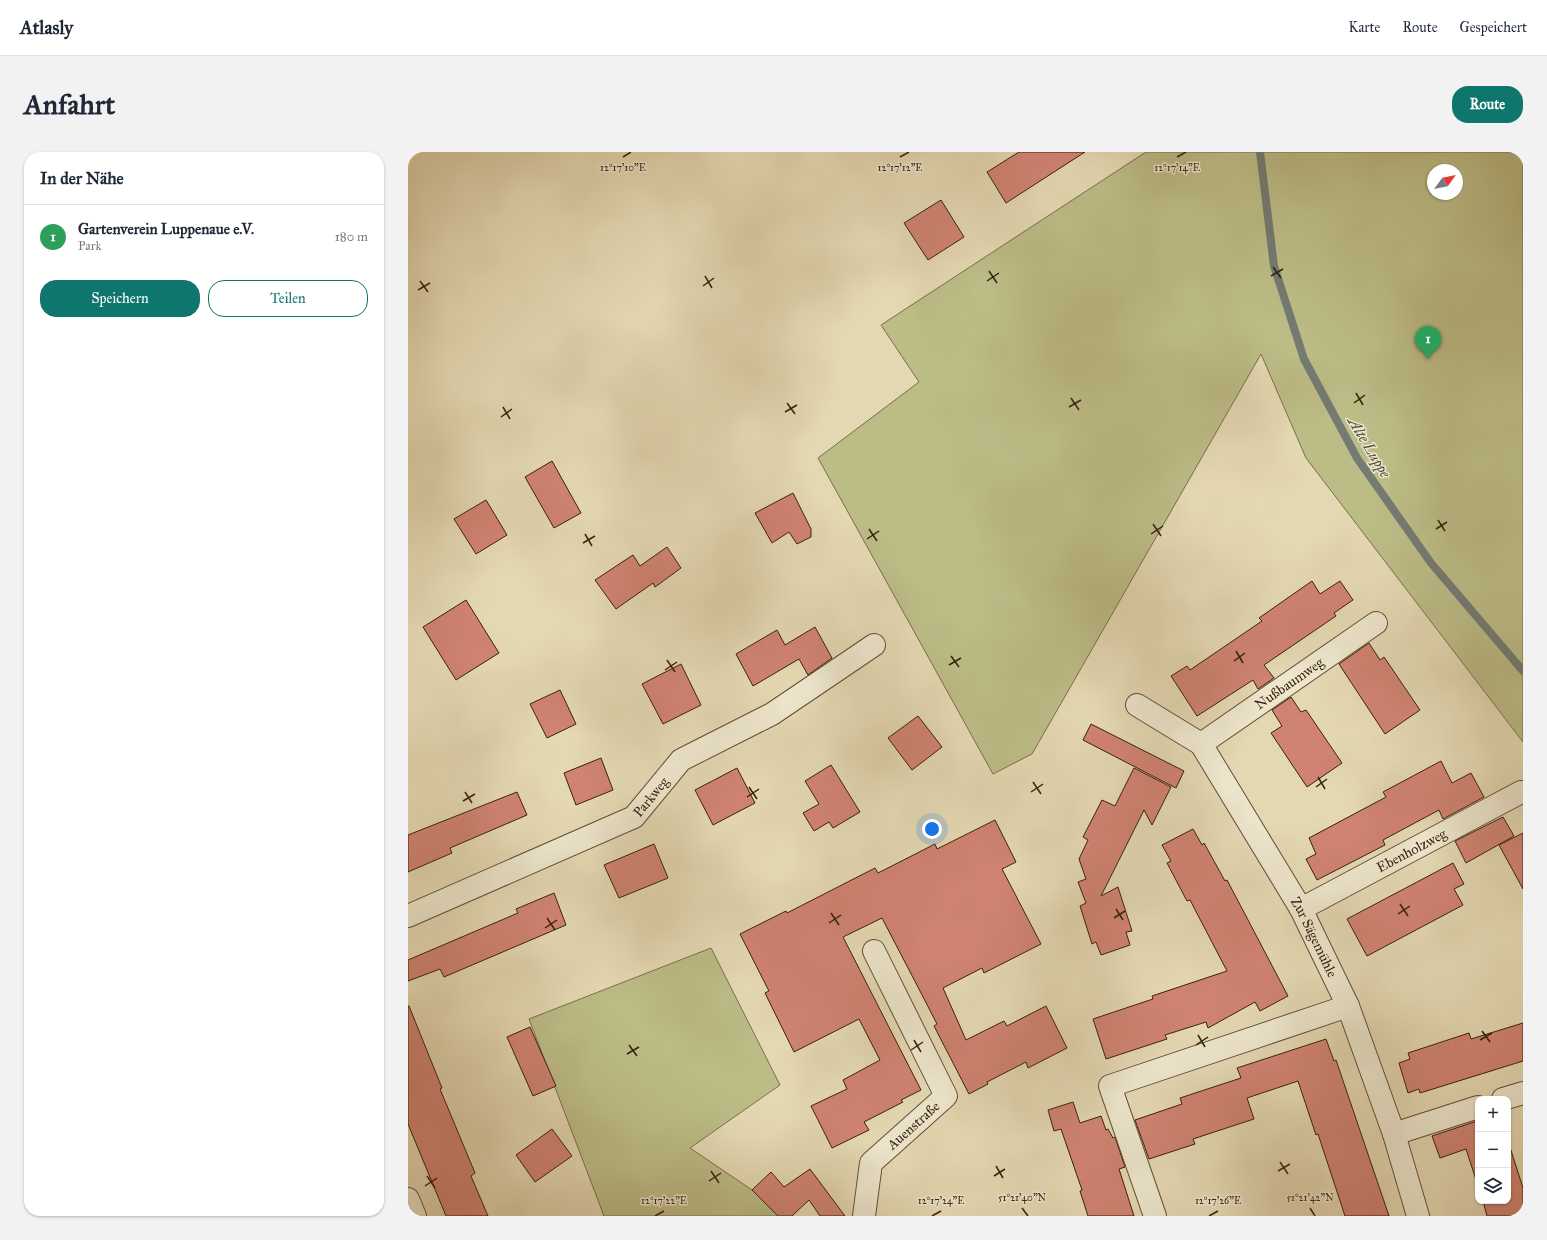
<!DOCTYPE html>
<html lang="de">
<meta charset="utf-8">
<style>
:root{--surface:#fff;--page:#f2f2f3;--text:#1f2937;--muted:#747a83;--line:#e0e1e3;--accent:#0f766e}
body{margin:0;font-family:"IM FELL Great Primer",serif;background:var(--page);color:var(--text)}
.controls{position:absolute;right:12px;bottom:12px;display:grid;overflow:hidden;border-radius:8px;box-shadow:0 1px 3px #0004}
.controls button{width:36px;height:36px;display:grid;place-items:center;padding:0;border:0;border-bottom:1px solid var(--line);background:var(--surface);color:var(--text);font:20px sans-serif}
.compass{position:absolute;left:1019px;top:12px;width:36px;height:36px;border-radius:50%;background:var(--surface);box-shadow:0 1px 3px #0004;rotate:57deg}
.you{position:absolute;left:524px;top:677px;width:14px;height:14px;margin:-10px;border:3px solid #fff;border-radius:50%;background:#1a73e8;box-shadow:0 0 0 6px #1a73e833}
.badge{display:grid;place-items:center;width:26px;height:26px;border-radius:50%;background:var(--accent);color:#fff;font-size:13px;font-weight:700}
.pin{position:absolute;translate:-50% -33px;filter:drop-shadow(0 1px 2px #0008)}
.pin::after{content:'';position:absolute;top:21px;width:14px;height:12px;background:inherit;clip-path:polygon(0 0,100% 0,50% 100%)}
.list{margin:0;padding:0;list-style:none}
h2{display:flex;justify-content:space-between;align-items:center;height:52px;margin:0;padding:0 16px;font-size:17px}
h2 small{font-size:13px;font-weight:400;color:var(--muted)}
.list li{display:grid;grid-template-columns:26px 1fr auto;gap:12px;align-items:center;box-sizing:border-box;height:64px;padding:0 16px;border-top:1px solid var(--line)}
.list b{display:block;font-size:15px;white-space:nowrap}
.list p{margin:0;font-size:13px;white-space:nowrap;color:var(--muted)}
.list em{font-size:13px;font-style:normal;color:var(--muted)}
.actions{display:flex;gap:8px;padding:12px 16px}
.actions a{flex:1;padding:9px 0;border:1px solid var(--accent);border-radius:16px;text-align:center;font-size:14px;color:var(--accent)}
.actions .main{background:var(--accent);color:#fff}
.icon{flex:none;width:22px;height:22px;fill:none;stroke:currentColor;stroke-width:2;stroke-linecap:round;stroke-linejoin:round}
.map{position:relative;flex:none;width:1115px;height:1064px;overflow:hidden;border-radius:16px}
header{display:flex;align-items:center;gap:24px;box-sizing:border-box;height:56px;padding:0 20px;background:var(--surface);border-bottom:1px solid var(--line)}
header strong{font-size:19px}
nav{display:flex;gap:22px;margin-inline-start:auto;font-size:14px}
.intro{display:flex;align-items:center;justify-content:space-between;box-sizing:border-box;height:96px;padding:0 24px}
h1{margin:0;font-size:28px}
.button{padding:10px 18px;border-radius:16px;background:var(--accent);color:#fff;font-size:14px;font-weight:700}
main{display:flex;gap:24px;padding:0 24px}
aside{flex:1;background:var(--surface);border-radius:16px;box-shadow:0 1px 3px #0004}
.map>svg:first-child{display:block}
.green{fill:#bcbc87;stroke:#7a6e4a;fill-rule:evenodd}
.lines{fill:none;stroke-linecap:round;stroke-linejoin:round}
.stream{stroke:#737b73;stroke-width:8}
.building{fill:#d08372;stroke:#37200c}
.minor-casing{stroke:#624e36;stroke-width:24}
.minor{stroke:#ede6cd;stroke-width:22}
.ticks{fill:none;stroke:#37200c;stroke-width:1.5}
.labels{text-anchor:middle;stroke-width:3;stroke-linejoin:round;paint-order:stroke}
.street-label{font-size:14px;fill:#37200c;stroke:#ede6cd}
.water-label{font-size:15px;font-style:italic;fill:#554d40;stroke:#ede6cd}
.ticks-label{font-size:10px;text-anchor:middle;fill:#37200c;stroke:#ede6cd;stroke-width:3;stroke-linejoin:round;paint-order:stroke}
</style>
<header>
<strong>Atlasly</strong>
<nav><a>Karte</a><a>Route</a><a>Gespeichert</a></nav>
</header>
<div class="intro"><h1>Anfahrt</h1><a class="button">Route</a></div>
<main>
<aside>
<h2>In der Nähe<small></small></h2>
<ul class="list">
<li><span class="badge" style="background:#2e9e5b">1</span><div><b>Gartenverein Luppenaue e.V.</b><p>Park</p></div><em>180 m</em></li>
</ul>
<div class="actions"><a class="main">Speichern</a><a>Teilen</a></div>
</aside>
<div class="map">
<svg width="1115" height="1064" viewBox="0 0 1115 1064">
<rect width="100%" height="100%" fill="#e4d8b2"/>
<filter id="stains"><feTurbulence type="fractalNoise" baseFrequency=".005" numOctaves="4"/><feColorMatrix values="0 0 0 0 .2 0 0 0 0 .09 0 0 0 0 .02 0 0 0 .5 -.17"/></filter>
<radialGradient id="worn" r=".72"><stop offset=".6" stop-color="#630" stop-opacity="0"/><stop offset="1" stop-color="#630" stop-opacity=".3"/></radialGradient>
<!-- green -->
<g class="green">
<path d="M738,0H1115V590L898,306L853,202L624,602L585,622L410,306L511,230L473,173ZM1025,18H1049V42H1025Z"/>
<polygon points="303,796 372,933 282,996 344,1038 370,1064 196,1064 121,867"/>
</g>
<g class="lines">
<!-- stream -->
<polyline class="stream" points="852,0 866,114 896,207 949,306 1023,411 1115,519"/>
</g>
<!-- building -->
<g class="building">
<polygon points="611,0 677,0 598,51 579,20"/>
<polygon points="533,48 556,85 520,108 496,71"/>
<polygon points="144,309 173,361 146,376 117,325"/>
<polygon points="385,341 403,377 403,385 389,392 381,380 364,391 347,361"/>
<polygon points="78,348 99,383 68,402 46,367"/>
<polygon points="259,395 273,416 247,435 245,431 208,457 187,428 225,403 232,414"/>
<polygon points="904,429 912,442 932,429 945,448 926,461 928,464 856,513 866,526 850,537 845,528 789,564 763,524 779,514 782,518 854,469 851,466"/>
<polygon points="58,448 91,501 48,528 15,475"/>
<polygon points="407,475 424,506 400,523 391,507 345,534 328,502 369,478 377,493"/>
<polygon points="961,491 972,508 976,505 1012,558 977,582 931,512"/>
<polygon points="273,512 293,553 255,572 234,532"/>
<polygon points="152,538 168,572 139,586 122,552"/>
<polygon points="883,545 893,560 898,558 934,611 899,635 863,581 874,574 864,558"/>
<polygon points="510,564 534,595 504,618 480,586"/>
<polygon points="683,572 776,619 768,636 675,588"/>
<polygon points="193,606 205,638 168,653 156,621"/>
<polygon points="1033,609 1044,631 1063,621 1076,645 1035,667 1031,658 975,688 977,693 909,728 898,707 908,702 901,686 978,645 975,640"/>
<polygon points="423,613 452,660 425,676 421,670 406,679 395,661 411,652 397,629"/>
<polygon points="329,616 347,651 305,673 287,638"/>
<polygon points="726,616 763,635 744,673 736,658 693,744 710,735 724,779 718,780 722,793 693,803 688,790 684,792 672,754 678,751 670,730 678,727 671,707 680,688 675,685 694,648 707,654"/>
<polygon points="109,640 119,663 42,696 44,701 0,720 0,683"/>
<polygon points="1095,665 1106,684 1058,711 1047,689"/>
<polygon points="587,668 608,710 594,717 633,792 576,821 574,816 535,836 558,888 596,869 599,874 638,854 659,896 620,916 618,910 579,930 580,932 561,942 526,874 529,872 513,841 474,766 435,785 513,938 493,948 495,950 456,970 461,978 424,996 403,954 439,937 435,928 472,908 451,867 386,900 357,841 361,839 332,782 378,759 379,761 467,716 470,721 527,692 529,697"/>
<polygon points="785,677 794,693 796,691 817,729 819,728 880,844 852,859 847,850 800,876 798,870 757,883 759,887 698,907 685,867 745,847 744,844 819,819 782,748 779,749 759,711 763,709 754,693"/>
<polygon points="1115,681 1115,737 1091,693"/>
<polygon points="246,692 260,726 211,746 196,713"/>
<polygon points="1045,711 1056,732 1046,737 1055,753 959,804 939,767"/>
<polygon points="146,741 158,773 36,825 32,817 0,829 0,808 110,761 108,757"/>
<polygon points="0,854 1,854 34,936 32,937 67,1021 63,1024 80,1064 38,1064 0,972"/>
<polygon points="1115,871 1115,909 1012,941 1011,937 1000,941 991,911 1002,907 1000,901 1061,881 1063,887"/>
<polygon points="122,875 148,934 125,944 99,885"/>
<polygon points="918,887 926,909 928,908 981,1064 937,1064 910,982 908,983 890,929 839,946 846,967 785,987 787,992 741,1007 727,968 774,952 772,946 833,926 829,916"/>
<polygon points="665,950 672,971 693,964 698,978 700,977 705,986 707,985 717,1015 711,1017 726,1064 680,1064 672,1039 674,1038 653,977 646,979 640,958"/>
<polygon points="1069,969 1070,969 1070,1034 1058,997 1032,1006 1024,984"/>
<polygon points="144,977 164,1004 127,1030 108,1003"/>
<polygon points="1100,989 1115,1036 1115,1064 1079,1064 1075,1049 1100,1049"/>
<polygon points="402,1017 437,1064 412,1064 401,1048 384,1064 370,1064 344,1038 363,1020 376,1035"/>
</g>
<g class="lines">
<defs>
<g id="minor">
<path id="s1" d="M729,553L793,592L893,757L940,854L986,982L1010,1064"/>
<path id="s2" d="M793,592L968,471"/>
<path id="s3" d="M893,757L1113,640"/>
<path id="s4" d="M0,764L226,665L273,608L364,562L466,493"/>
<polyline points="1095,947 1115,941"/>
<polyline points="986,982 1070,955"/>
<polyline points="0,1047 7,1064"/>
<path id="s5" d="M456,1064L463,1011L538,944L466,799"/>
<polyline points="747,1064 702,934 940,854"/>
</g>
</defs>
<!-- minor casing -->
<use href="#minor" class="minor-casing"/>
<!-- minor -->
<use href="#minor" class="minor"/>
</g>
<!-- ticks -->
<path class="ticks" d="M215,5L223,0M492,5L501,0M769,5L778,0M865,115L873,126M581,119L589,131M297,124L304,136M863,124L875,117M12,129L20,140M579,129L591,121M295,134L306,126M10,138L22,131M948,241L955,253M663,246L671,258M379,251L387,262M946,251L957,243M95,255L102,267M661,255L673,248M377,260L389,253M93,265L104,257M1030,368L1037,379M745,372L753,384M461,377L469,389M1028,377L1039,370M177,382L184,394M743,382L755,374M459,387L471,379M175,391L187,384M828,499L835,511M543,504L551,515M259,508L267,520M826,509L837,501M541,513L553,506M257,518L269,510M910,625L917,637M625,630L633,642M341,635L349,647M908,635L919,627M57,640L64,651M623,640L635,632M339,645L351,637M55,649L67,642M992,752L1000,764M708,757L715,768M423,761L431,773M990,762L1002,754M139,766L147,778M706,766L717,759M421,771L433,763M137,776L149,768M1074,879L1082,890M790,883L797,895M506,888L513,900M1072,888L1084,881M221,893L229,904M788,893L800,885M503,898L515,890M219,902L231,895M872,1010L880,1022M588,1014L595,1026M303,1019L311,1031M870,1019L882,1012M19,1024L27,1036M586,1024L597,1017M301,1029L313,1021M17,1034L29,1026M614,1056L620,1064M902,1056L907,1064M247,1064L256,1059M524,1064L533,1059M801,1064L810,1059"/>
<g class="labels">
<!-- street labels -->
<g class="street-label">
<text dy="5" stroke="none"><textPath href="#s2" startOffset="107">Nußbaumweg</textPath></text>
<text dy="5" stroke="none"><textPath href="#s4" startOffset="273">Parkweg</textPath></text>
<text dy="5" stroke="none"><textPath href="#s3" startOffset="125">Ebenholzweg</textPath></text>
<text dy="5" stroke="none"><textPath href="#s1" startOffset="299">Zur Sägemühle</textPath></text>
<text dy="5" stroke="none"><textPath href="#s5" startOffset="110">Auenstraße</textPath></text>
</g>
<!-- water labels -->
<g class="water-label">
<text transform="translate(961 295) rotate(59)" y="5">Alte Luppe</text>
</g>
</g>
<g class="ticks-label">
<text x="215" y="19">12°17'10"E</text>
<text x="492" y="19">12°17'12"E</text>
<text x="769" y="19">12°17'14"E</text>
<text x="614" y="1049">51°21'40"N</text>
<text x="902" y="1049">51°21'42"N</text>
<text x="256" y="1052">12°17'22"E</text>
<text x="533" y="1052">12°17'24"E</text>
<text x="810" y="1052">12°17'26"E</text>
</g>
<rect width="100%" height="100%" filter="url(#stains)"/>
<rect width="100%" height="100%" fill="url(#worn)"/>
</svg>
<div class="controls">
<button>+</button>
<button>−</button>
<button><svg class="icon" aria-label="layers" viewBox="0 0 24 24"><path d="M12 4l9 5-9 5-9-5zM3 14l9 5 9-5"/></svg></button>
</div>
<svg class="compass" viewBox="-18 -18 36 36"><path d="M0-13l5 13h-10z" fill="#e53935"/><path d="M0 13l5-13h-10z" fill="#747a83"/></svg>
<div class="you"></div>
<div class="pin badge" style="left:1020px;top:207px;background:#2e9e5b">1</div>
</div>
</main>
